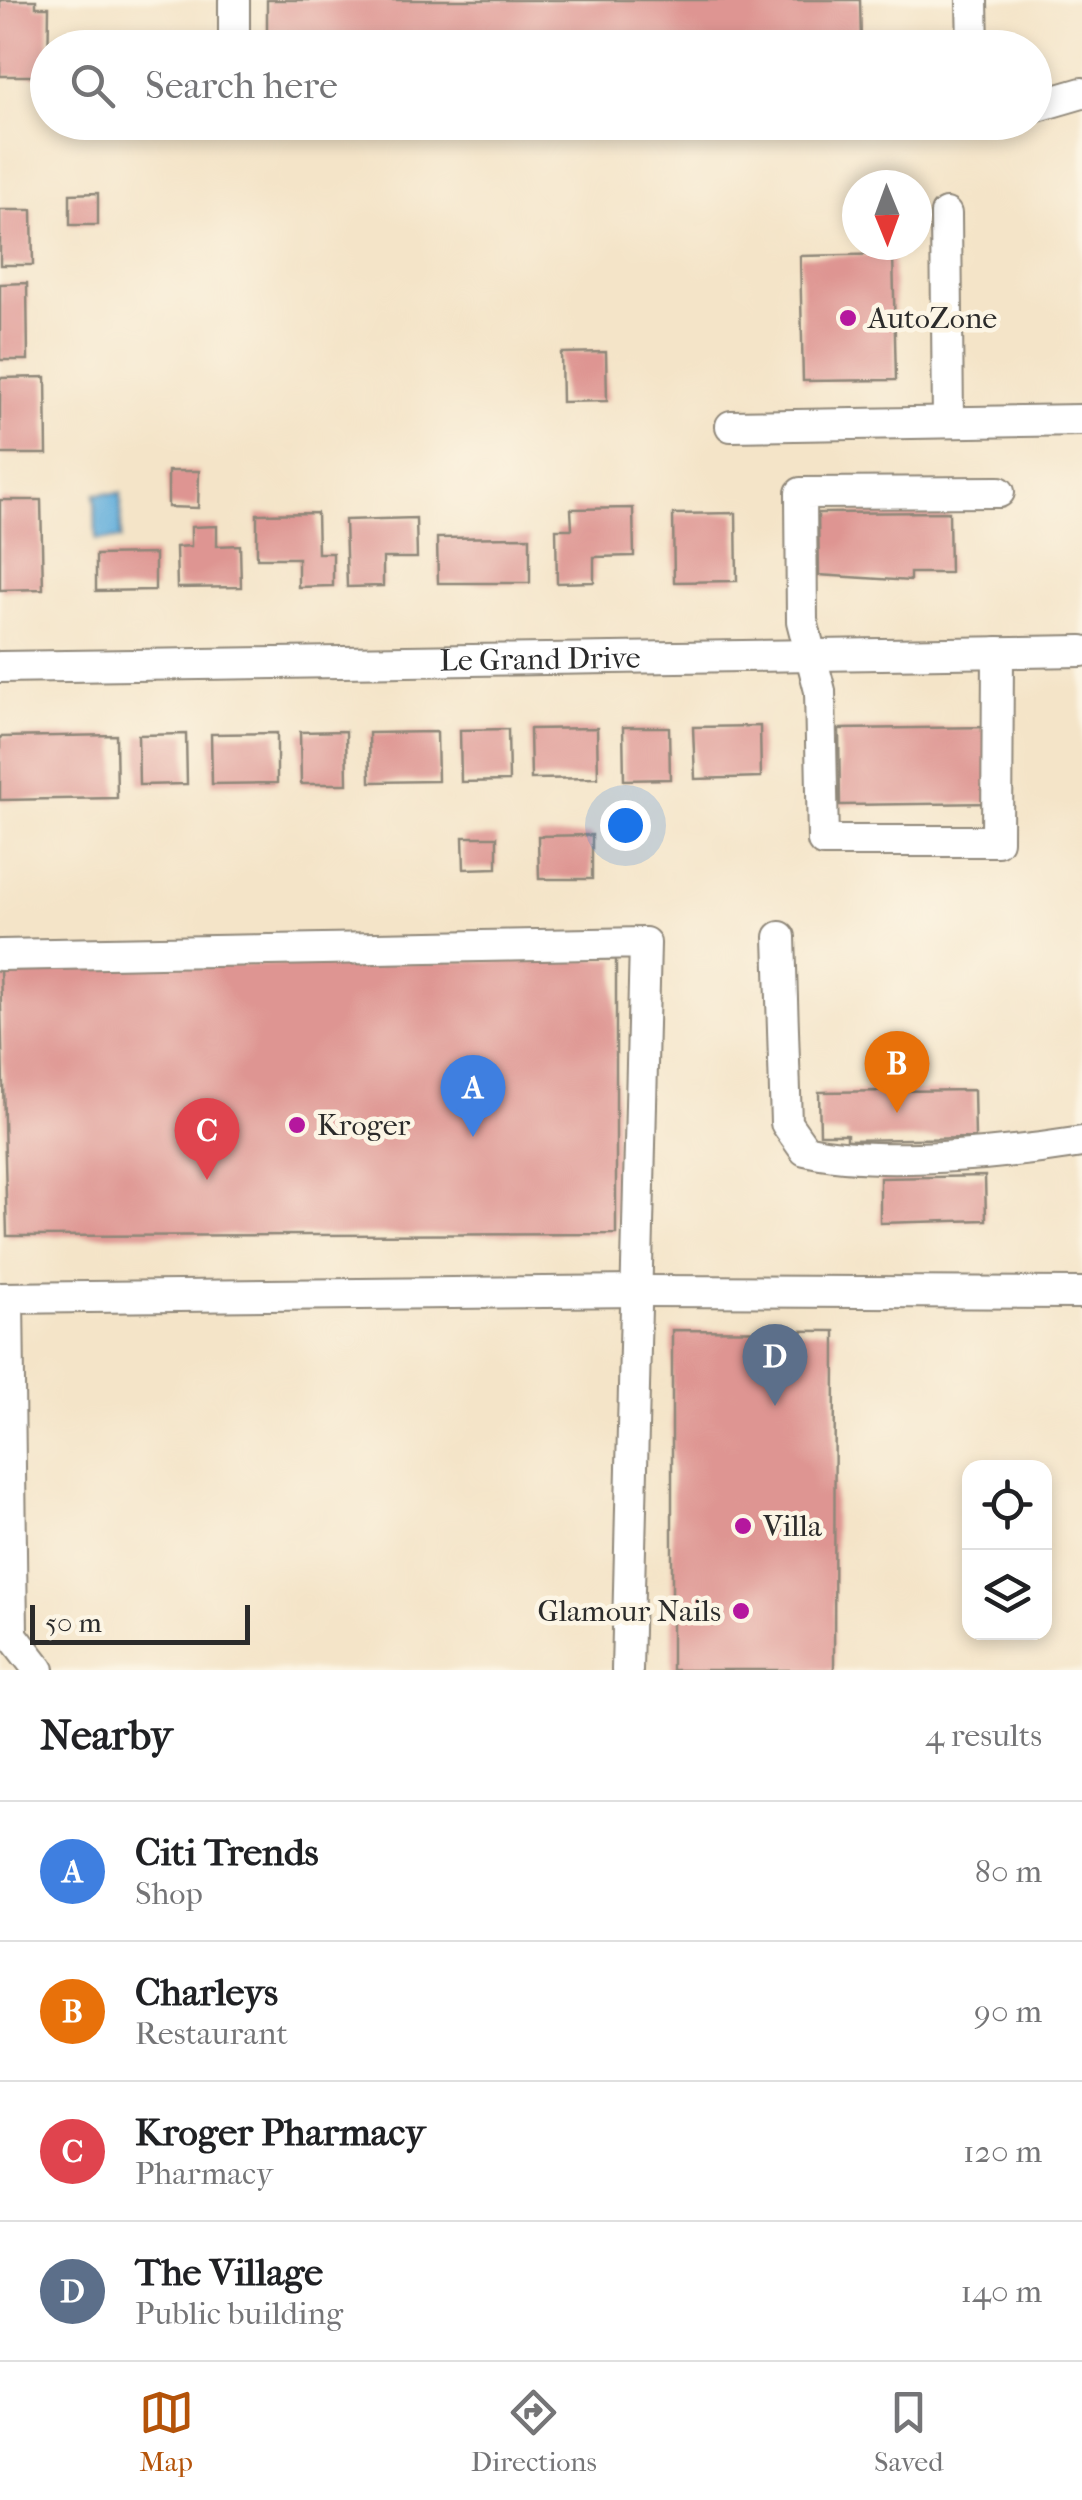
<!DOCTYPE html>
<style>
:root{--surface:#fff;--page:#f6f6f6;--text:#202124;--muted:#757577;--line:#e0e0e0;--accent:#b45309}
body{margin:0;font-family:"IM FELL French Canon",serif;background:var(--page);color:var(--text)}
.controls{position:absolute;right:30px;bottom:30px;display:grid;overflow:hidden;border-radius:20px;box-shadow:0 5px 15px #0003}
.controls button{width:90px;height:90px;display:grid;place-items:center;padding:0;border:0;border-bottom:2px solid var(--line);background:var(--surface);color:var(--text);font:50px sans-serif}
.compass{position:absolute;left:842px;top:170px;width:90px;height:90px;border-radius:50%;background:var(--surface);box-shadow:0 5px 15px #0003;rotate:179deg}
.scale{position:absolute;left:30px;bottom:25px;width:220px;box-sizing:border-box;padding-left:10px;border:5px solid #2b2b2b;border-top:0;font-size:28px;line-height:35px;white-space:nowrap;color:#2b2b2b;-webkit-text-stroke:8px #fcf5e5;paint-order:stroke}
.you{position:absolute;left:625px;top:825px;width:35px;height:35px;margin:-25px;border:8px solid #fff;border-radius:50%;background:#1a73e8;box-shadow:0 0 0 15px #1a73e833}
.badge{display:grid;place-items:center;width:65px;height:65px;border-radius:50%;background:var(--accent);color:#fff;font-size:32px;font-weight:700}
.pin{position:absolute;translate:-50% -82px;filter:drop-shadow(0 2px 5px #0008)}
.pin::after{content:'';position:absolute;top:52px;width:35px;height:30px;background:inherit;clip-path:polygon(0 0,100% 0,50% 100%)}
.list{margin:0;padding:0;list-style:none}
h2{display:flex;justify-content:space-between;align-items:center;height:130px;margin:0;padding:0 40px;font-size:42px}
h2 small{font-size:32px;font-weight:400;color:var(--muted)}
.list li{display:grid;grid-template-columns:65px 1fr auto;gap:30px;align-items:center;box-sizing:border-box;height:140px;padding:0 40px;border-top:2px solid var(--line)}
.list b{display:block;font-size:38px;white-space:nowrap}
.list p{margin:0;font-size:32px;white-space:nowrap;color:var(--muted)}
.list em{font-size:32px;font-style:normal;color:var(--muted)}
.icon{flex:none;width:55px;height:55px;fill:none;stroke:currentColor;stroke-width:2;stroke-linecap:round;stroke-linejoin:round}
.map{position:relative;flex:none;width:1082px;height:1670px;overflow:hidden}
.search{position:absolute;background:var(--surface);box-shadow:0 5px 15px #0003;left:30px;right:30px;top:30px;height:110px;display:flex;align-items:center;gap:25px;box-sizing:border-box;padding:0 35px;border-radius:55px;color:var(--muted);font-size:38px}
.sheet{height:690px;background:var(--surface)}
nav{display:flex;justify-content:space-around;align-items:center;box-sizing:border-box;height:140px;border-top:2px solid var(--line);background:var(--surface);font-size:28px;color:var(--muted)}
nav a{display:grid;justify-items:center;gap:5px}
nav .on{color:var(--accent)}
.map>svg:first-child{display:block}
.water{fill:#62aedb;stroke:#466c83;stroke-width:2.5}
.building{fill:#de9592}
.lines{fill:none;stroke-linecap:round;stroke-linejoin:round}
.minor-casing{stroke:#90887a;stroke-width:34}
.minor{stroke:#fff;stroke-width:30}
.poi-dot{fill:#b5179e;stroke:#fcf5e5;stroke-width:4}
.labels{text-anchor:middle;stroke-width:9;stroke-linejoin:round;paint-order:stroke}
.poi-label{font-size:30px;fill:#2b2b2b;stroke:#fcf5e5;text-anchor:start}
.street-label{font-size:30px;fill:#2b2b2b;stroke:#fcf5e5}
</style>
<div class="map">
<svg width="1082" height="1670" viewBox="0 0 1082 1670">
<rect width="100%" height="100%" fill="#fcf5e5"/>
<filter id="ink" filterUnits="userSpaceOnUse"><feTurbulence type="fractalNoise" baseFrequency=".01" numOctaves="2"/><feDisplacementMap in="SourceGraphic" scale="20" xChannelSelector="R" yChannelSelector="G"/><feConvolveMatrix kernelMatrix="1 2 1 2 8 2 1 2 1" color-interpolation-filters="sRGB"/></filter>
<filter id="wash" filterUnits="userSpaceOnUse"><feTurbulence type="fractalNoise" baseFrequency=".0048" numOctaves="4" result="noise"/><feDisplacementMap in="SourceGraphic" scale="40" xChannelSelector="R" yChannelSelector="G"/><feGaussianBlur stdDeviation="2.25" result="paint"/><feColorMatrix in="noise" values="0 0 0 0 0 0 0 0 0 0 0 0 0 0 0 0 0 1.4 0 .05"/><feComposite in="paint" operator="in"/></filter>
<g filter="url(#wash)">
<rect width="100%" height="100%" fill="#f4e4c8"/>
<!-- water -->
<polygon class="water" points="121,493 121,539 96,540 95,494"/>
<g id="blocks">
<!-- building -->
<g class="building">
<polygon points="0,0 36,0 36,7 49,7 48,76 0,76"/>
<polygon points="267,0 860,0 861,43 267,48"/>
<polygon points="98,193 98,225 70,225 70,194"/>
<polygon points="0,210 32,210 33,265 0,265"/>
<polygon points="893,254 896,380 803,381 800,256"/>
<polygon points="27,283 28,360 0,360 0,284"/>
<polygon points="606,352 607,401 562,402 561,353"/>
<polygon points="46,377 47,454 0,454 0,378"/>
<polygon points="168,471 199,471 198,508 168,507"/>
<polygon points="0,500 41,500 43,589 0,590"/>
<polygon points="633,508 634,556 594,557 594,582 557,583 556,529 572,529 571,509"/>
<polygon points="949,512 950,573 910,573 910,581 819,575 818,513"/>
<polygon points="317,513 318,553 333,553 333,586 298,587 298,558 257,558 257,514"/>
<polygon points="736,513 737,581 674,582 673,514"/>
<polygon points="416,518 417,558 383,558 383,586 347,587 345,520"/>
<polygon points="217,526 217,546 240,545 241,587 177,588 176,547 191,546 191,527"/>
<polygon points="530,537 530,583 438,583 437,538"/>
<polygon points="155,554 155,590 96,591 96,555"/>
<polygon points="760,726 761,777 695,779 693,727"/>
<polygon points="623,727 669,727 670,779 624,780"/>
<polygon points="994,727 995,803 840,805 839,729"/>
<polygon points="597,728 598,778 531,779 530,729"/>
<polygon points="508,729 509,781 461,782 460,730"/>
<polygon points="346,731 347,784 301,784 300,732"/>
<polygon points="437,732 438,781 370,782 369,733"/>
<polygon points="277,733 277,783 212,784 211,734"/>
<polygon points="186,734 187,784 139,785 138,735"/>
<polygon points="116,735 117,798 0,800 0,737"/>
<polygon points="592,835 592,879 539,879 538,836"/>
<polygon points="463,837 497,837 497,868 464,869"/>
<polygon points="616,959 616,1234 7,1236 0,967"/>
<polygon points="974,1090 975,1138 847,1140 847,1134 820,1134 819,1092"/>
<polygon points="985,1176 986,1220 880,1223 880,1178"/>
<polygon points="672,1330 835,1331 834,1670 672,1670"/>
</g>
</g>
</g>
<g filter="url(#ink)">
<use href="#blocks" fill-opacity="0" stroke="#90887a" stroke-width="2.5"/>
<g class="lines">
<defs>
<g id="minor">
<polyline points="234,0 234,48"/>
<polyline points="972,0 973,48"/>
<polyline points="1034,107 1082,93"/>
<polyline points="946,214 948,422"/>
<polyline points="731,426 1082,420"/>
<polyline points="998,652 997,841 823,841 820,691 802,621 801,493 999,492"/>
<path id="s1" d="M0,667L1082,651"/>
<path d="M780,937L786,1123L805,1150C877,1167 1007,1154 1082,1142"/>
<polyline points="0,955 645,943 627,1670"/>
<polyline points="0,1298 639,1291 1082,1293"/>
<polyline points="8,1298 12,1635 39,1670"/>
</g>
</defs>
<!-- minor casing -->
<use href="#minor" class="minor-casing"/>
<!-- minor -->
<use href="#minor" class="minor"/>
</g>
</g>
<!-- markers -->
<g class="poi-dot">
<circle cx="848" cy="318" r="10"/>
<circle cx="297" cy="1125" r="10"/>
<circle cx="743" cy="1526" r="10"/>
<circle cx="741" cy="1611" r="10"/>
</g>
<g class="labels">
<!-- poi labels -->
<g class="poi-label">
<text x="868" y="328">AutoZone</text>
<text x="317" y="1135">Kroger</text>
<text x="763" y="1536">Villa</text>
<text x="721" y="1621" text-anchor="end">Glamour Nails</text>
</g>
<!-- street labels -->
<g class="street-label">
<text dy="10" stroke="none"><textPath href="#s1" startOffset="540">Le Grand Drive</textPath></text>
</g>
</g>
</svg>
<div class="controls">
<button><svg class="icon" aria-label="locate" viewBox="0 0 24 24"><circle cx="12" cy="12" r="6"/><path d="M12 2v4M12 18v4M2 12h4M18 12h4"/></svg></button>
<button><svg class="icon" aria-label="layers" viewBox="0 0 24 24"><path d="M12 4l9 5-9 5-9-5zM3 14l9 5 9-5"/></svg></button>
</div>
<svg class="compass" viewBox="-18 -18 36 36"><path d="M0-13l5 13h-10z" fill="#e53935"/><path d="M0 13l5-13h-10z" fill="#757577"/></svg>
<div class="scale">50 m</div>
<div class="you"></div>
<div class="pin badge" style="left:473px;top:1137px;background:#3f7fe0">A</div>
<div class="pin badge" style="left:897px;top:1113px;background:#e8710a">B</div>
<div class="pin badge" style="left:207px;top:1180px;background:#e0444e">C</div>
<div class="pin badge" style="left:775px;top:1406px;background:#5c6f8a">D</div>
<div class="search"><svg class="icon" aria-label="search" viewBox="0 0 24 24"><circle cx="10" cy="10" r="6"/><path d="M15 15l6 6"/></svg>Search here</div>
</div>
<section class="sheet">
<h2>Nearby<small>4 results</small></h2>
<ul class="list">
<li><span class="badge" style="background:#3f7fe0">A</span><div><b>Citi Trends</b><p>Shop</p></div><em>80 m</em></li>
<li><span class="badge" style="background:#e8710a">B</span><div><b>Charleys</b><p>Restaurant</p></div><em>90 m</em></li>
<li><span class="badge" style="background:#e0444e">C</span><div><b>Kroger Pharmacy</b><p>Pharmacy</p></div><em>120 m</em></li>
<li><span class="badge" style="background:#5c6f8a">D</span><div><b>The Village</b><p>Public building</p></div><em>140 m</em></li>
</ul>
</section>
<nav>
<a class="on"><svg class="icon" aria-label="map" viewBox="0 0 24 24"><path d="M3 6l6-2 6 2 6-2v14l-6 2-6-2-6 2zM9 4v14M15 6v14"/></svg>Map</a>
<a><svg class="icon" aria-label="directions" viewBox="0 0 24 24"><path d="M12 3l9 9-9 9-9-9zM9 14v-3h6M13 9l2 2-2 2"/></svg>Directions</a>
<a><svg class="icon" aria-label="saved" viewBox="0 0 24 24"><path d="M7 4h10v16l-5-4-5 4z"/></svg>Saved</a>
</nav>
